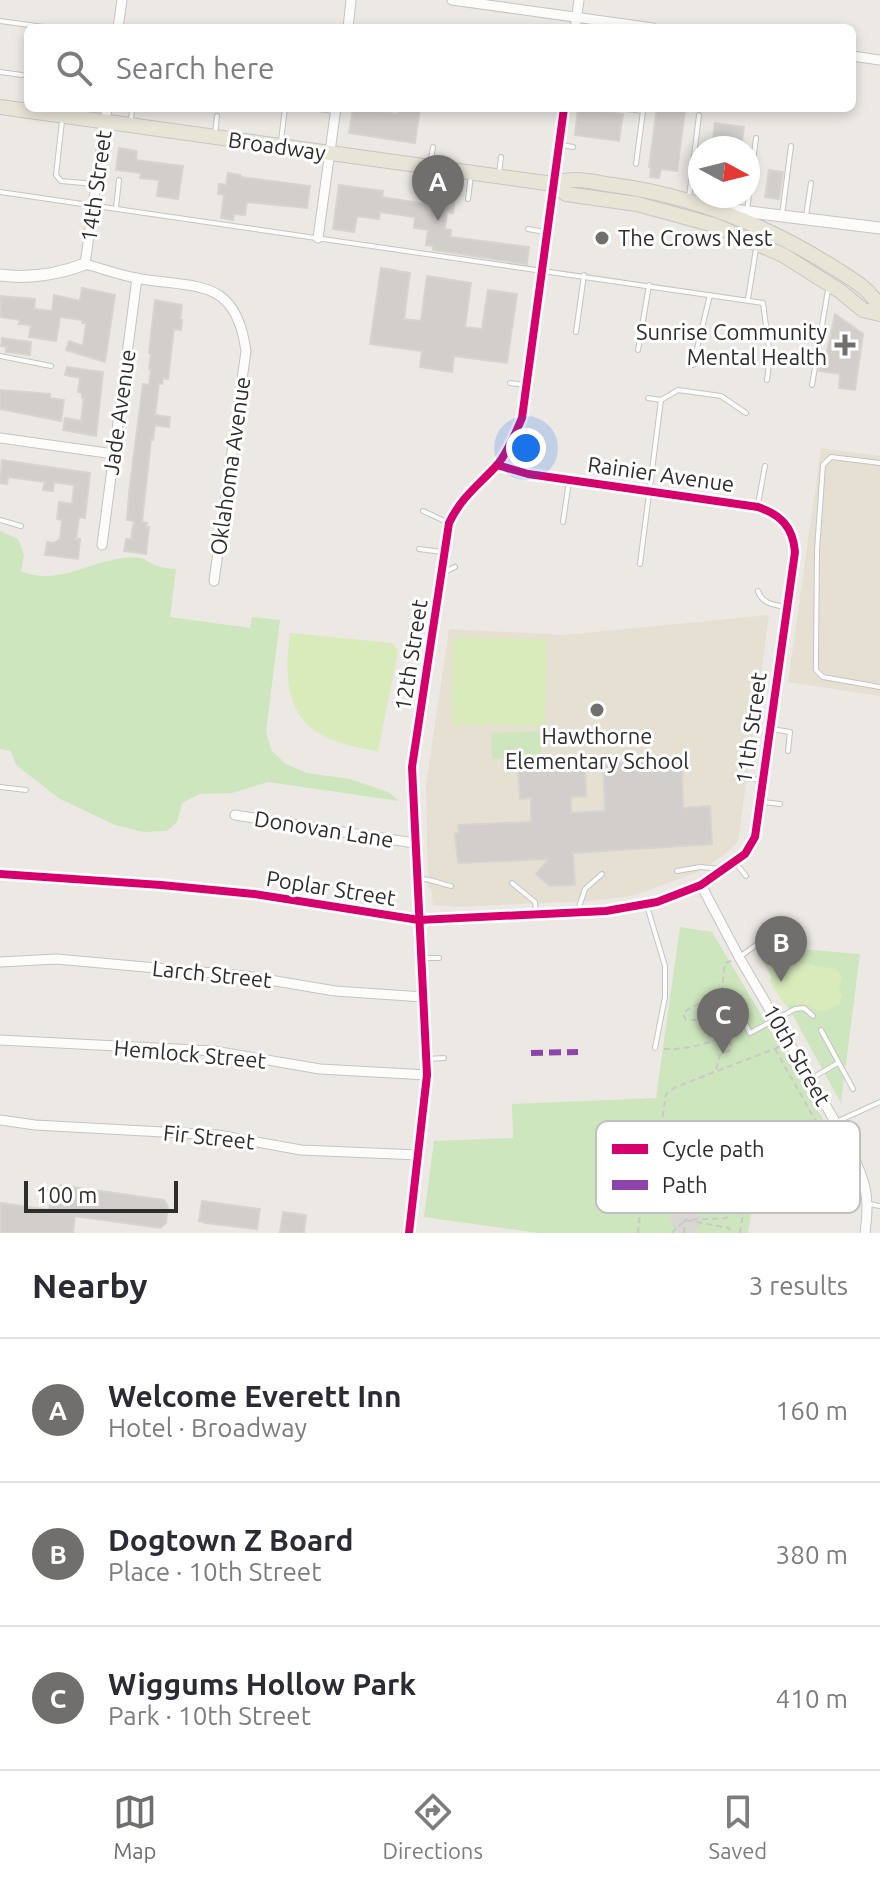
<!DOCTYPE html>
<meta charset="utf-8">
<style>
:root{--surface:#fff;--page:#f2f2f3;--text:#2b2b33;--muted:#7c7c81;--line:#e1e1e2;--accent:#706f6e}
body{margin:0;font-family:Ubuntu,sans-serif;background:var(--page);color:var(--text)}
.compass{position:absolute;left:688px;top:136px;width:72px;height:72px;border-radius:50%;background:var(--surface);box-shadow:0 4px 12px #0003;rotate:97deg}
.scale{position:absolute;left:24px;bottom:20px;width:154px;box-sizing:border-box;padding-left:8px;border:4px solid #2e2e2e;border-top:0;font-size:22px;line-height:28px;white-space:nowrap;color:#2e2e2e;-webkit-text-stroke:6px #fff;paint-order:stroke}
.you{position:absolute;left:526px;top:448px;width:28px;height:28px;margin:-20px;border:6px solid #fff;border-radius:50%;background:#1a73e8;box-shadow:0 0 0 12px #1a73e833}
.badge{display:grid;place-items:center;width:52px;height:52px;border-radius:50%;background:var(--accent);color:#fff;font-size:26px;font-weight:700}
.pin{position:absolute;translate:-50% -66px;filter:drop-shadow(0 2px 4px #0008)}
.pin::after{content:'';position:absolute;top:42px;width:28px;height:24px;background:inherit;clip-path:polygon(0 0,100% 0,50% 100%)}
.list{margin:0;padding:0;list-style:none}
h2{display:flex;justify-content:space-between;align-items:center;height:104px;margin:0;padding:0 32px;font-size:34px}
h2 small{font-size:26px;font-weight:400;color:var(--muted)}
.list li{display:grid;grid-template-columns:52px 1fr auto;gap:24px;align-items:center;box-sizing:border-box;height:144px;padding:0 32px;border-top:2px solid var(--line)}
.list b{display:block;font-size:30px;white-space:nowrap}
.list p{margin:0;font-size:26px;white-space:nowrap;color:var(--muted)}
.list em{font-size:26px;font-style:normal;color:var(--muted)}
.icon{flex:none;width:44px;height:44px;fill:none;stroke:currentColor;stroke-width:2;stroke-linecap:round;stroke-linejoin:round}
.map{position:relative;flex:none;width:880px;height:1233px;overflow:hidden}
.search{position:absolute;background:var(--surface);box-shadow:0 4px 12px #0003;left:24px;right:24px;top:24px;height:88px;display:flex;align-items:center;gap:20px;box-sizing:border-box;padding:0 28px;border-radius:12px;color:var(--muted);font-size:30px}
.sheet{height:536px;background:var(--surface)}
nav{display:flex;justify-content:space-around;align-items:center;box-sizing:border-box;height:112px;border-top:2px solid var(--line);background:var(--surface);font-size:22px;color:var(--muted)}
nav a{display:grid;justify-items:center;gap:4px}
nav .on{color:var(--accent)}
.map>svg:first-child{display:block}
.education{fill:#e6e0d3}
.green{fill:#cee6be}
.pitch{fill:#d9eabb}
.plaza{fill:#dad6d2}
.building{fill:#d1cecb;stroke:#d7d4d0;stroke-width:2}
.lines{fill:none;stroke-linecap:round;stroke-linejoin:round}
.service-casing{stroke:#c5c4c5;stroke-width:6}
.minor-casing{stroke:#c5c4c5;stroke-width:11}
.tertiary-casing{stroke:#c5c4c5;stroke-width:13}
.primary-casing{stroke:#c6c5c4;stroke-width:16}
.path{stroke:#c9c9c8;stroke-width:2;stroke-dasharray:6 4;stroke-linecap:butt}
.service{stroke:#fcfcfb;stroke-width:4}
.minor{stroke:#fcfcfb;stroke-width:9}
.tertiary{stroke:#fcfcfb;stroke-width:11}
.primary{stroke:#e8e4d6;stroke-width:14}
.quiet{stroke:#8e44ad;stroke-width:6;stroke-dasharray:12 6;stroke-linecap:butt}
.cycleway-casing{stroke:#fff;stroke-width:13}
.cycleway{stroke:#d6006c;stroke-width:8}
.poi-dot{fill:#706f6e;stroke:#fff;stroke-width:3}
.labels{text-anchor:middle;stroke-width:6;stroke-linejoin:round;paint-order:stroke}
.street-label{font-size:22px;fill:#2e2e2e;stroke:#fff}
.poi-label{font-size:22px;fill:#2e2e2e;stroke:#fff;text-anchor:start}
.key{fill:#fff;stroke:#c0c0c0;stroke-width:2}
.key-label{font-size:22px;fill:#2e2e2e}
</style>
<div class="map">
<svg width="880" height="1233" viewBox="0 0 880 1233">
<rect width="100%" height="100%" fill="#ece8e4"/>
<!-- education -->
<g class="education">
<polygon points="821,448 880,456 880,696 788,682"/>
<polygon points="769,615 738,842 724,855 698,872 632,896 589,901 458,907 433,905 431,889 428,887 426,785 449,629 564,635"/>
</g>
<!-- green -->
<g class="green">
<path d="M0,531L18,539L24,555L21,571C59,589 101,553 140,558C146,559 151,564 157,566C163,568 170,568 176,569L170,617L250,628L252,617L280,620L266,732L272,751L286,764L307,773L350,779L388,792L399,801L268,782L232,793L200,794L182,803L177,822L167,831L143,832L115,825L60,799L16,765L11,751L0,749Z"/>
<polygon points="540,731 541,757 492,759 491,733"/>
<polygon points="680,927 712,932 838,1144 848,1169 759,1160 748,1233 539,1233 424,1217 434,1141 513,1138 512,1104 656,1098"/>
<polygon points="777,947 860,954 841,1103 759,954"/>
</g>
<!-- pitch -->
<g class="pitch">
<path d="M290,633L392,643L398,651L378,751C300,740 280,711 290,633Z"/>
<polygon points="457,637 547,639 545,726 451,724 453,640"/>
<path d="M785,960L836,969L842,977L839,990L842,995L839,1005C818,1015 821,1011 802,1004L785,1005L770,981L774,968Z"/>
</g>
<!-- plaza -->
<circle class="plaza" cx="686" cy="1219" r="15"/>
<!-- building -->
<g class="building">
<polygon points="353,108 398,114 399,108 420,108 415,143 349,133"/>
<polygon points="578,108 623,114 619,141 575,135"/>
<polygon points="657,108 685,111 677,171 661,169 659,178 650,177 651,167 649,167"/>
<polygon points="715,123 744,127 741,148 712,148"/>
<polygon points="119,148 137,151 136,160 183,166 178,199 157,196 159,180 140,178 141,173 116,170"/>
<polygon points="769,170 783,172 779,199 765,197"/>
<polygon points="228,173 241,175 241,177 310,186 307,208 247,202 245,215 234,214 233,220 221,218 224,195 218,194 219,184 226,185"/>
<polygon points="339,185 383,191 382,197 431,205 433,194 455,197 453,213 447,212 445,229 451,230 450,237 529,247 527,264 433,250 433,246 426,245 428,230 414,228 415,217 380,212 379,219 357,216 354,232 333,229"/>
<polygon points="381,268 410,273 404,319 421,321 427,276 471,283 465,327 482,329 488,290 517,294 507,363 454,356 452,372 420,367 422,351 370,344"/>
<polygon points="82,288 115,295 105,362 66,350 69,341 83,346 86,323 82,323 82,320 60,317 56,341 29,337 31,325 19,324 20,320 1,317 1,296 35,299 34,309 52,311 54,295 80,301"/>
<polygon points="155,300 182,305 180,320 182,320 181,330 174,329 168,379 163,378 162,384 159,383 155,415 170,417 169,427 155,425 153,440 151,439 142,522 147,523 146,527 149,527 146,554 124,551 126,539 131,539 134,521 127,520 129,493 143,384 149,385 151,369 149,369 151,354 149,353"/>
<polygon points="835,314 863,334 855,390 839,388 840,374 819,371 822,357 826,357"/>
<polygon points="2,338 31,342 30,355 6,352 7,347 1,346"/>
<polygon points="67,367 103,372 96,436 63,430 65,418 81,421 84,398 82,398 82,393 78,392 80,378 65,375"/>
<polygon points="0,390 50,394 50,398 64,400 61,421 0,409"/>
<polygon points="2,460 90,473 85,518 79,517 76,539 80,539 78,559 45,555 47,542 54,543 60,539 62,520 57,519 59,502 72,504 74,485 54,482 53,491 43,490 45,482 8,477 7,484 0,483"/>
<polygon points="678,759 682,760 683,808 710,806 712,844 573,853 575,885 549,886 536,874 549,859 458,863 455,834 459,833 458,825 531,822 531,798 520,799 518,766 585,763 586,796 571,797 571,813 605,811 603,764"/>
<polygon points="57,1185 164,1200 168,1207 166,1223 160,1228 75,1216 73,1233 0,1233 1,1203 49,1210 52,1191"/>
<polygon points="202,1201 260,1209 257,1229 205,1223 199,1221"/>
<polygon points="283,1212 306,1215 304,1233 280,1232"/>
</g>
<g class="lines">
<defs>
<g id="service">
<polyline points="0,21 51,28"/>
<polyline points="0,72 22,75"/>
<polyline points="619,108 643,111 636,164"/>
<polyline points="319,109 334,111"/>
<polyline points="62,121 56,175 61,181 94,184"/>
<polyline points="131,121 132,108"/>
<polyline points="215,134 217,116"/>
<polyline points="281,141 285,108"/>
<polyline points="561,145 573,147"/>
<polyline points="430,165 433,147"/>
<polyline points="499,174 501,157"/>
<polyline points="418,187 420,169"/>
<polyline points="0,192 763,303 770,356 767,380"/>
<polyline points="689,197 699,115"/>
<polyline points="468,199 471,175"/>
<polyline points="116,208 119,180"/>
<polyline points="747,211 756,138"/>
<polyline points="782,215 791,146"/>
<polyline points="806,216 811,183"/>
<polyline points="528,229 545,232"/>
<polyline points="748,299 756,249"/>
<polyline points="576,332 584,275"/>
<polyline points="638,350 649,285"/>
<polyline points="0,356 51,366"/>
<polyline points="693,365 710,295"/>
<polyline points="510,383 525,385"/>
<polyline points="812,385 828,290"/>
<polyline points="648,398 661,400"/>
<polyline points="880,463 831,457 823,465 817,550 816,653 816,670 823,677 880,687"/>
<polyline points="758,504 765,466"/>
<polyline points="423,511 447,522"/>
<polyline points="0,520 21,526"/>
<polyline points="563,522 569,481"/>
<polyline points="419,549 442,552"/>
<polyline points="640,564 661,400 678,390 721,396 746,413"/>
<polyline points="443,573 455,567"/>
<path d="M758,591C762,603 773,605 785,607"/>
<polyline points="772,729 790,732 788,751"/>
<polyline points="737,777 762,780"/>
<polyline points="0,787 26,790"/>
<polyline points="763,802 780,804"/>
<polyline points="735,862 746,876"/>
<polyline points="677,871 700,867 722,869"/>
<path d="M419,879C431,878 439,884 451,886"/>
<polyline points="512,883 535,902 536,912"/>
<polyline points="647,906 665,966 665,997 655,1048"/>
<polyline points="578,910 585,889 602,874"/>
<polyline points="741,956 756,945"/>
<polyline points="421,958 439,958"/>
<polyline points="746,1025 750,1033 795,1009 804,1008 813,1016"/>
<polyline points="821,1030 853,1089"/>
<polyline points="427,1059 444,1058"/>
<polyline points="812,1078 838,1063"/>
<polyline points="836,1122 880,1102"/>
<polyline points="869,1204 880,1206"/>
</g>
<g id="minor">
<polyline points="452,0 653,28"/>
<polyline points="118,28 122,0"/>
<polyline points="348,28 351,0"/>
<polyline points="575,28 579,0"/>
<polyline points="852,56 880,60"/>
<path d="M107,108L85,264C104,269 122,276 141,279C200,288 236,279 246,351L214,581"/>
<polyline points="318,238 336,108"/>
<polyline points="0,438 114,454"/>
<polyline points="102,545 137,278"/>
<polyline points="235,815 414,843"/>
<path d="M0,874L161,885L254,894L419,920L606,911L657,902L701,885L745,854L755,837L795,552C793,527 781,515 758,507L528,474L497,465"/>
<path d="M701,885L739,957L847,1142C864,1179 871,1192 865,1233"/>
<polyline points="0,962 56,959 246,976 335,991 423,997"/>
<polyline points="0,1040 214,1051 320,1069 427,1075"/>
<polyline points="0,1120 35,1125 218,1135 301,1150 419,1155"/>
<path d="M409,1233L427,1075L412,767L449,523C462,496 479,485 498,464C509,450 515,434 522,418L564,108"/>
</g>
<g id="tertiary">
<polyline points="726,209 880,228"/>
<path d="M0,275C28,279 59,274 85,264"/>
</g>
<g id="primary">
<path d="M0,107L553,184C574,176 592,182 613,185C694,196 767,225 836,269C852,279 873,291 880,309"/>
<polyline points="553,184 566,194 637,204 714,225 783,255 840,291 863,310 880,314"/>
</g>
</defs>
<!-- service casing -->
<use href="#service" class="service-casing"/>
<!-- minor casing -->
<use href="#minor" class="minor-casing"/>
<!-- tertiary casing -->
<use href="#tertiary" class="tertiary-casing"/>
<!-- primary casing -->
<use href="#primary" class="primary-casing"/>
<!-- path -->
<g class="path">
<polyline points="712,999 716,1020"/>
<path d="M664,1049C691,1050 717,1041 741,1028"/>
<polyline points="775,1049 818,1125 819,1147"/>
<path d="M716,1069L720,1055L730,1050L731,1045C717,1011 717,1021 686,1020L683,1014L687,1010L719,993L722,988L725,963L731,961"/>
<polyline points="649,1186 694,1190 695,1187 749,1159"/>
<polyline points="694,1191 708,1210 743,1214"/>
<polyline points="638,1233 642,1195 654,1172 666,1094 676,1087 779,1047"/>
<polyline points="672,1233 685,1220 729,1228 731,1233"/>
<polyline points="684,1233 685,1220 726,1218 730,1214"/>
<polyline points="740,1233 752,1158 837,1145"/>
</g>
<!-- service -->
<use href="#service" class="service"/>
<!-- minor -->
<use href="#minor" class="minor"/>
<!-- tertiary -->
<use href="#tertiary" class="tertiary"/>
<!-- primary -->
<use href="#primary" class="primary"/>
<!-- quiet -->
<polyline class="quiet" points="531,1053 578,1052"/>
<defs>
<g id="cycleway">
<path d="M0,874L161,885L254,894L419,920L606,911L657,902L701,885L745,854L755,837L795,552C793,527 781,515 758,507L528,474L497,465"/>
<path d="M409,1233L427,1075L412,767L449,523C462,496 479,485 498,464C509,450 515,434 522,418L564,108"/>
</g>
</defs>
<!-- cycleway casing -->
<use href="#cycleway" class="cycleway-casing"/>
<!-- cycleway -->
<use href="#cycleway" class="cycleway"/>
</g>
<!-- markers -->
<g class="poi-dot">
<circle cx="602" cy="238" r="8"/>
<path d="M841 333h8v8h8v8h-8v8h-8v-8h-8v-8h8z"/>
<circle cx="597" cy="710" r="8"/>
</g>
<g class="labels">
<!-- street labels -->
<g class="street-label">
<text transform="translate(277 146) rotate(8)" y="8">Broadway</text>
<text transform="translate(96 186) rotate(-82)" y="8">14th Street</text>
<text transform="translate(119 412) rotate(-82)" y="8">Jade Avenue</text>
<text transform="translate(230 466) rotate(-82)" y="8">Oklahoma Avenue</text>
<text transform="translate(661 474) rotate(8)" y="8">Rainier Avenue</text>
<text transform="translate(411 655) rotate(-81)" y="8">12th Street</text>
<text transform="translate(751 728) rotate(-82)" y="8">11th Street</text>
<text transform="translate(324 829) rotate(9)" y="8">Donovan Lane</text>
<text transform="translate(331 888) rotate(9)" y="8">Poplar Street</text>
<text transform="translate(212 974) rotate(6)" y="8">Larch Street</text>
<text transform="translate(190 1054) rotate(5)" y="8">Hemlock Street</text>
<text transform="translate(797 1055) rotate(60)" y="8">10th Street</text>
<text transform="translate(209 1137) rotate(6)" y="8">Fir Street</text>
</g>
<!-- poi labels -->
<g class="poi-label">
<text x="618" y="246">The Crows Nest</text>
<text x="827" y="340" text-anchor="end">Sunrise Community<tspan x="827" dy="25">Mental Health</tspan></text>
<text x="597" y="744" text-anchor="middle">Hawthorne<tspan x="597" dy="25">Elementary School</tspan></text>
</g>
</g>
<!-- legend -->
<rect x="596" y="1121" width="264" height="92" rx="12" class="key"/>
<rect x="612" y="1144" width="36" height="10" fill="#d6006c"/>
<rect x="612" y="1180" width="36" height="10" fill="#8e44ad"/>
<g class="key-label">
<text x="662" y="1157">Cycle path</text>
<text x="662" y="1193">Path</text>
</g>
</svg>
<svg class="compass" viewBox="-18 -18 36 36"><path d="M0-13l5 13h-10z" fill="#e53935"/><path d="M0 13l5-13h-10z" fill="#7c7c81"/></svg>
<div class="scale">100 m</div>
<div class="you"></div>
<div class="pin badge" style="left:438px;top:221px">A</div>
<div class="pin badge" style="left:781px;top:982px">B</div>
<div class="pin badge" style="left:723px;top:1054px">C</div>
<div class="search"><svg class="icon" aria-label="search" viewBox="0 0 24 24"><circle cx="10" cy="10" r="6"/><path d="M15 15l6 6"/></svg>Search here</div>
</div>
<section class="sheet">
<h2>Nearby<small>3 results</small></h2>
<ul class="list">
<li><span class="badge">A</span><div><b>Welcome Everett Inn</b><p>Hotel · Broadway</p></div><em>160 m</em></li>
<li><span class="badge">B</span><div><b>Dogtown Z Board</b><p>Place · 10th Street</p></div><em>380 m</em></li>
<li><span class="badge">C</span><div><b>Wiggums Hollow Park</b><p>Park · 10th Street</p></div><em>410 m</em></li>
</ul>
</section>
<nav>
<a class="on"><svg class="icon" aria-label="map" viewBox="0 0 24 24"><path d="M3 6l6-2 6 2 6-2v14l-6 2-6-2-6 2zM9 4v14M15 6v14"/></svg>Map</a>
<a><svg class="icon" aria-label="directions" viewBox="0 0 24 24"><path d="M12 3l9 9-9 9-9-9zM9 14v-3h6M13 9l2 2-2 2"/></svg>Directions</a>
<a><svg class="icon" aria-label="saved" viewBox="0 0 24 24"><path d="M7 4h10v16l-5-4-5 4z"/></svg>Saved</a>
</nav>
